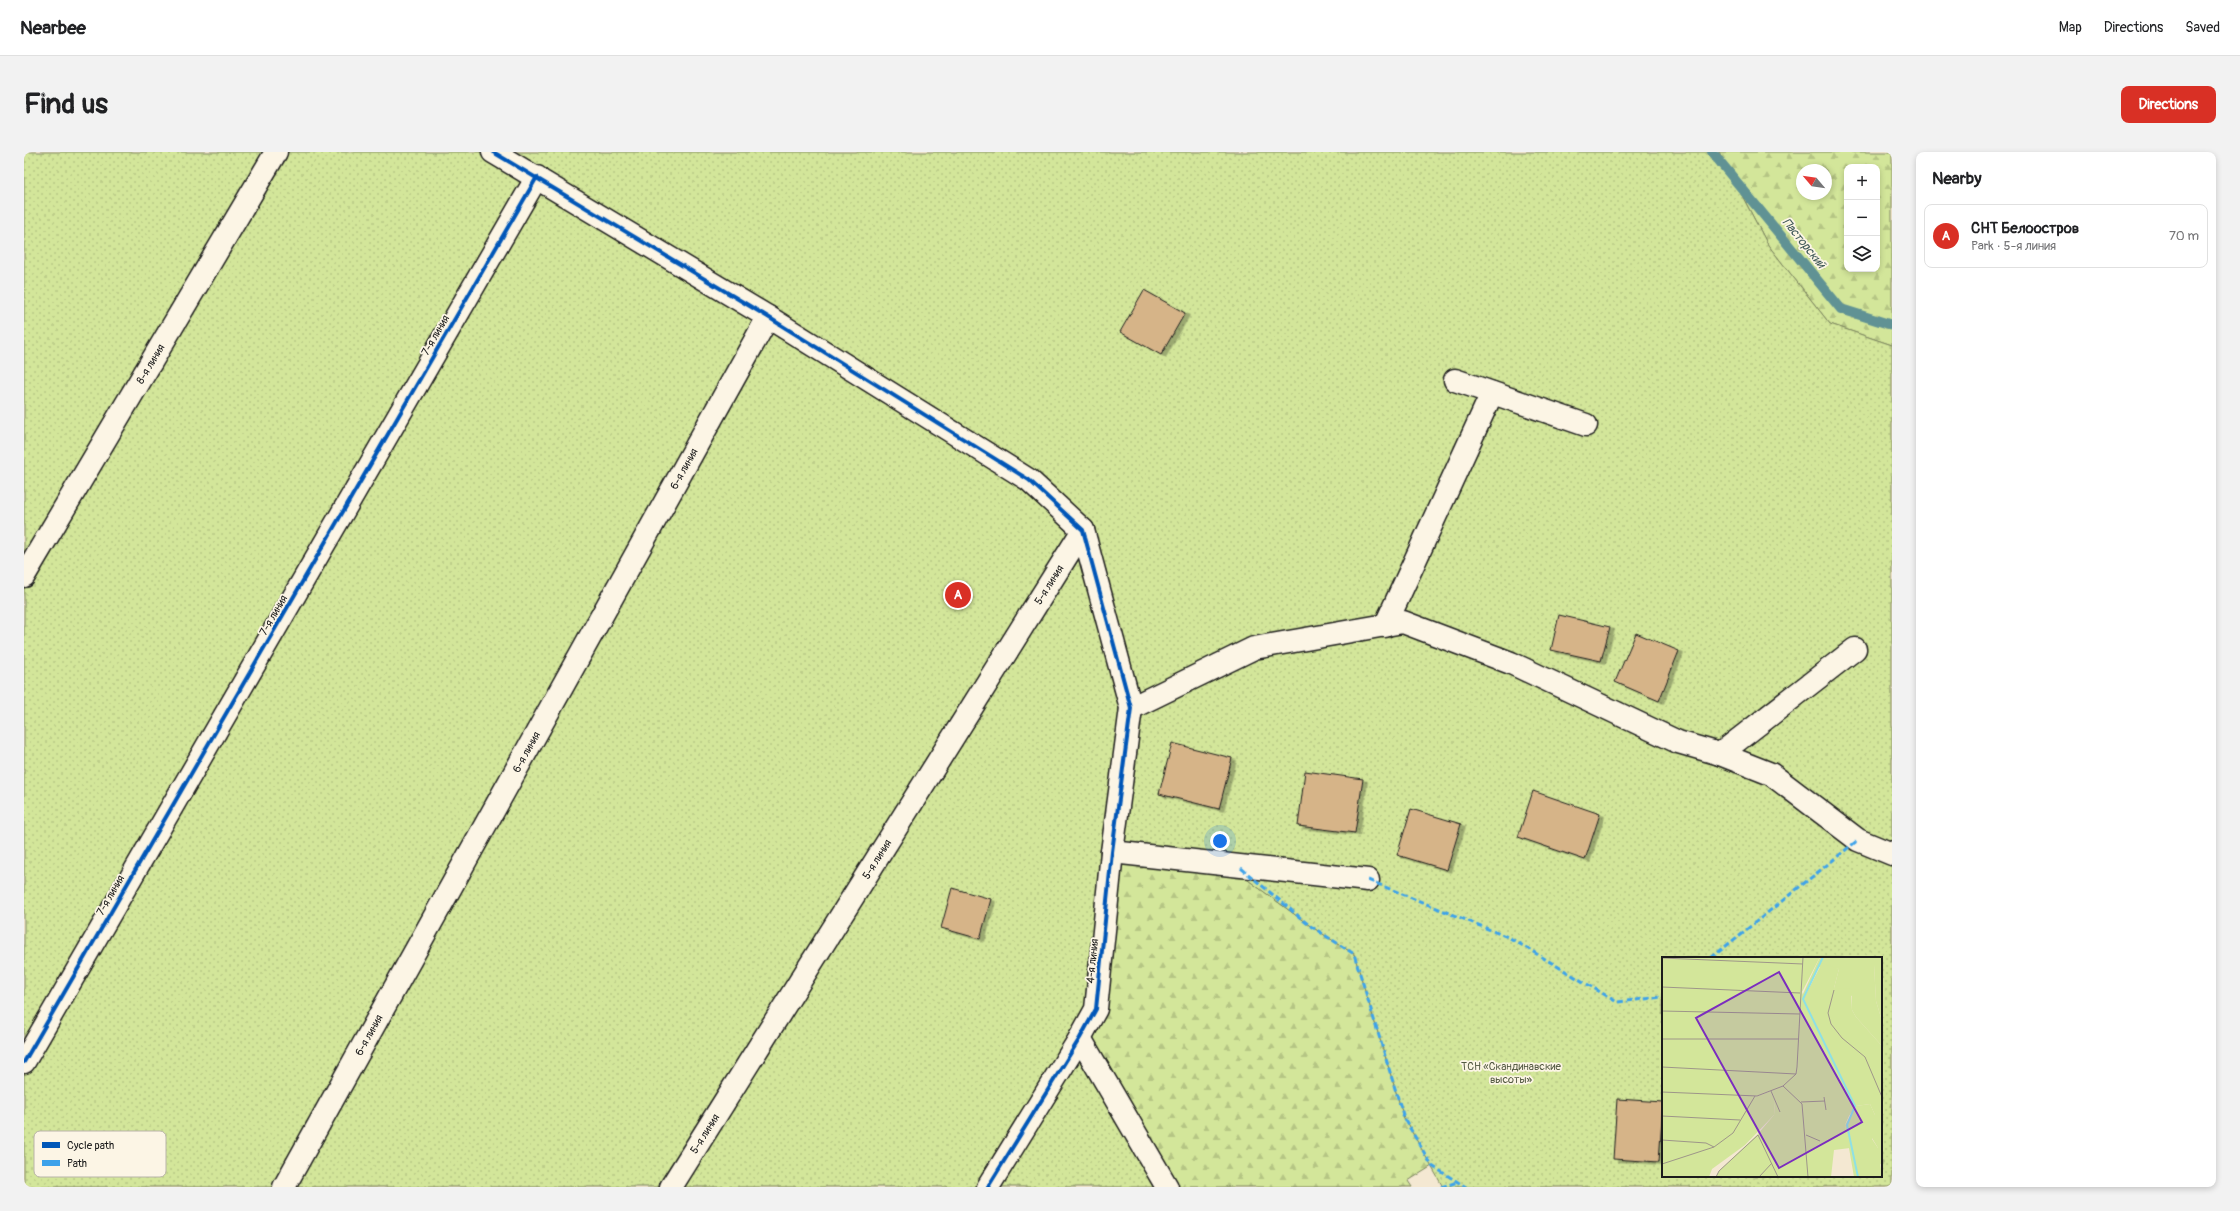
<!DOCTYPE html>
<meta charset="utf-8">
<style>
:root{--surface:#fff;--page:#f2f2f2;--text:#202124;--muted:#757577;--line:#e0e0e0;--accent:#d93025}
body{margin:0;font-family:Pangolin,sans-serif;background:var(--page);color:var(--text)}
.controls{position:absolute;right:12px;top:12px;display:grid;overflow:hidden;border-radius:8px;box-shadow:0 2px 6px #0003}
.controls button{width:36px;height:36px;display:grid;place-items:center;padding:0;border:0;border-bottom:1px solid var(--line);background:var(--surface);color:var(--text);font:20px sans-serif}
.compass{position:absolute;left:1772px;top:12px;width:36px;height:36px;border-radius:50%;background:var(--surface);box-shadow:0 2px 6px #0003;rotate:299deg}
.you{position:absolute;left:1196px;top:689px;width:14px;height:14px;margin:-10px;border:3px solid #fff;border-radius:50%;background:#1a73e8;box-shadow:0 0 0 6px #1a73e833}
.badge{display:grid;place-items:center;width:26px;height:26px;border-radius:50%;background:var(--accent);color:#fff;font-size:13px;font-weight:700}
.pin{position:absolute;translate:-50% -50%;border:2px solid #fff;box-shadow:0 1px 4px #0006}
.list{margin:0;padding:0;list-style:none}
h2{display:flex;justify-content:space-between;align-items:center;height:52px;margin:0;padding:0 16px;font-size:17px}
h2 small{font-size:13px;font-weight:400;color:var(--muted)}
.list li{display:grid;grid-template-columns:26px 1fr auto;gap:12px;align-items:center;box-sizing:border-box;height:64px;margin:0 8px 8px;padding:0 8px;border:1px solid var(--line);border-radius:8px}
.list b{display:block;font-size:15px;white-space:nowrap}
.list p{margin:0;font-size:13px;white-space:nowrap;color:var(--muted)}
.list em{font-size:13px;font-style:normal;color:var(--muted)}
.icon{flex:none;width:22px;height:22px;fill:none;stroke:currentColor;stroke-width:2;stroke-linecap:round;stroke-linejoin:round}
.map{position:relative;flex:none;width:1868px;height:1035px;overflow:hidden;border-radius:8px}
header{display:flex;align-items:center;gap:24px;box-sizing:border-box;height:56px;padding:0 20px;background:var(--surface);border-bottom:1px solid var(--line)}
header strong{font-size:19px}
nav{display:flex;gap:22px;margin-inline-start:auto;font-size:14px}
.intro{display:flex;align-items:center;justify-content:space-between;box-sizing:border-box;height:96px;padding:0 24px}
h1{margin:0;font-size:28px}
.button{padding:10px 18px;border-radius:8px;background:var(--accent);color:#fff;font-size:14px;font-weight:700}
main{display:flex;gap:24px;padding:0 24px}
aside{flex:1;background:var(--surface);border-radius:8px;box-shadow:0 2px 6px #0003}
.map>svg:first-child{display:block}
.forest{fill:url(#forest-firs);stroke:#78815b;fill-rule:evenodd}
.park{fill:url(#park-dots);stroke:#78815b;fill-rule:evenodd}
.lines{fill:none;stroke-linecap:round;stroke-linejoin:round}
.stream{stroke:#609294;stroke-width:10}
.building{fill:#d6b488;stroke:#1c1c1c;filter:url(#shadow)}
.street-casing{stroke:#1c1c1c;stroke-width:25}
.street{stroke:#fcf5e5;stroke-width:22}
.quiet{stroke:#3da2ea;stroke-width:3;stroke-dasharray:6 3;stroke-linecap:butt}
.cycleway-casing{stroke:#fcf5e5;stroke-width:6}
.cycleway{stroke:#0057b8;stroke-width:4}
.labels{text-anchor:middle;stroke-width:3.5;stroke-linejoin:round;paint-order:stroke}
.street-label{font-size:11px;fill:#1c1c1c;stroke:#fcf5e5}
.park-label{font-size:11px;fill:#535942;stroke:#fcf5e5}
.water-label{font-size:12px;font-style:italic;fill:#3e5758;stroke:#fcf5e5}
.inset-river{fill:none;stroke:#8ee0e4;stroke-width:2}
.inset-road{fill:none;stroke:#9e9689;stroke-width:1}
.view{fill:#7b2cbf;fill-opacity:0.15;stroke:#7b2cbf;stroke-width:2}
.inset-edge{fill:none;stroke:#1c1c1c;stroke-width:2}
.key{fill:#fcf5e5;stroke:#b9b4a9;stroke-width:1}
.key-label{font-size:11px;fill:#1c1c1c}
</style>
<header>
<strong>Nearbee</strong>
<nav><a>Map</a><a>Directions</a><a>Saved</a></nav>
</header>
<div class="intro"><h1>Find us</h1><a class="button">Directions</a></div>
<main>
<div class="map">
<svg width="1868" height="1035" viewBox="0 0 1868 1035">
<defs>
<pattern id="forest-firs" width="22" height="20" patternUnits="userSpaceOnUse"><rect width="22" height="20" fill="#d3e69a"/><path d="M5 1l3.5 6h-7zM16 11l3.5 6h-7z" fill="#b5c584"/></pattern>
<pattern id="park-dots" width="8" height="8" patternUnits="userSpaceOnUse"><rect width="8" height="8" fill="#d3e69a"/><path d="M2 2h.1M6 6h.1" fill="none" stroke="#b5c584" stroke-width="1.8" stroke-linecap="round"/></pattern>
<filter id="shadow"><feDropShadow dx="4.5" dy="2.5" stdDeviation="0" flood-color="#0004"/></filter>
</defs>
<rect width="100%" height="100%" fill="#f4e8d2"/>
<filter id="ink" filterUnits="userSpaceOnUse"><feTurbulence type="fractalNoise" baseFrequency=".025" numOctaves="2"/><feDisplacementMap in="SourceGraphic" scale="8" xChannelSelector="R" yChannelSelector="G"/><feConvolveMatrix kernelMatrix="1 2 1 2 8 2 1 2 1" color-interpolation-filters="sRGB"/></filter>
<g filter="url(#ink)">
<!-- forest -->
<g class="forest">
<path d="M1695,0H1868V193L1806,172L1744,93ZM1823,15H1853V117H1823ZM1778,18H1802V42H1778Z"/>
<polygon points="1088,704 1205,714 1285,773 1330,802 1380,966 1408,1014 1384,1029 1388,1035 1143,1035 1058,889"/>
</g>
<!-- park -->
<path class="park" d="M0,0H1695L1744,93L1806,172L1868,193V1035H1419L1380,966L1330,802L1285,773L1205,714L1088,704L1058,889L1143,1035H0ZM1639,806H1857V1024H1639Z"/>
<g class="lines">
<!-- stream -->
<polyline class="stream" points="1688,0 1817,157 1868,173"/>
</g>
<!-- building -->
<g class="building">
<polygon points="1120,138 1161,161 1137,203 1096,180"/>
<polygon points="1535,463 1586,475 1577,509 1527,498"/>
<polygon points="1612,481 1655,499 1635,549 1591,530"/>
<polygon points="1148,591 1208,606 1195,657 1135,642"/>
<polygon points="1281,619 1339,627 1331,681 1274,674"/>
<polygon points="1509,639 1576,662 1561,708 1494,685"/>
<polygon points="1387,657 1437,672 1423,718 1373,703"/>
<polygon points="928,736 967,747 956,787 917,776"/>
<polygon points="1593,947 1639,950 1635,1010 1589,1007"/>
</g>
<g class="lines">
<defs>
<g id="street">
<polyline points="469,0 744,165 1005,328 1059,378 1107,556 1088,700 1072,857 1056,886 964,1035"/>
<polyline points="1431,228 1562,273"/>
<path id="s1" d="M0,424L252,0"/>
<polyline points="1361,474 1468,241"/>
<polyline points="1107,556 1230,496 1379,470 1487,511 1654,590 1696,602 1747,622 1834,688 1868,702"/>
<polyline points="1696,602 1831,497"/>
<polyline points="1088,700 1344,728"/>
<polyline points="1056,886 1143,1035"/>
<polyline points="0,910 513,25"/>
<path id="s2" d="M260,1035L744,165"/>
<path id="s3" d="M647,1035L1059,378"/>
</g>
</defs>
<!-- street casing -->
<use href="#street" class="street-casing"/>
<!-- street -->
<use href="#street" class="street"/>
<!-- quiet -->
<g class="quiet">
<polyline points="1217,716 1285,773 1330,802 1380,966 1408,1014 1442,1035"/>
<polyline points="1344,728 1486,786 1593,850 1639,845"/>
<polyline points="1687,806 1834,688"/>
<polyline points="1417,1035 1434,1030"/>
</g>
<defs>
<g id="cycleway">
<polyline points="469,0 744,165 1005,328 1059,378 1107,556 1088,700 1072,857 1056,886 964,1035"/>
<polyline points="0,910 513,25"/>
</g>
</defs>
<!-- cycleway casing -->
<use href="#cycleway" class="cycleway-casing"/>
<!-- cycleway -->
<use href="#cycleway" class="cycleway"/>
</g>
</g>
<g class="labels">
<!-- street labels -->
<g class="street-label">
<text transform="translate(411 183) rotate(-60)" y="4">7-я линия</text>
<text dy="4" stroke="none"><textPath href="#s1" startOffset="247">8-я линия</textPath></text>
<text dy="4" stroke="none"><textPath href="#s2" startOffset="822">6-я линия</textPath></text>
<text dy="4" stroke="none"><textPath href="#s3" startOffset="711">5-я линия</textPath></text>
<text transform="translate(249 463) rotate(-60)" y="4">7-я линия</text>
<text dy="4" stroke="none"><textPath href="#s2" startOffset="498">6-я линия</textPath></text>
<text dy="4" stroke="none"><textPath href="#s3" startOffset="387">5-я линия</textPath></text>
<text transform="translate(86 743) rotate(-60)" y="4">7-я линия</text>
<text transform="translate(1068 809) rotate(-84)" y="4">4-я линия</text>
<text dy="4" stroke="none"><textPath href="#s2" startOffset="174">6-я линия</textPath></text>
<text dy="4" stroke="none"><textPath href="#s3" startOffset="63">5-я линия</textPath></text>
</g>
<!-- park labels -->
<g class="park-label">
<text x="1487" y="918">ТСН «Скандинавские<tspan x="1487" dy="13">высоты»</tspan></text>
</g>
<!-- water labels -->
<g class="water-label">
<text transform="translate(1780 91) rotate(51)" y="4">Пасторский</text>
</g>
</g>
<!-- overview -->
<g transform="translate(1638 805)">
<rect width="220" height="220" fill="#f4e8d2"/>
<path d="M158,0H220V8H212L214,44L220,64V89L194,60L190,53V39L172,31L177,12L156,10L142,41L140,39ZM109,134L113,144L112,158L83,188L50,212L47,220H0V207L93,140ZM208,147L213,158L210,182L216,191L220,220H192L183,168L194,149Z" fill="#d3e69a"/>
<path d="M0,0H158L140,35L142,41L160,6L177,12L172,31L189,32L190,53L194,60L220,89V208L216,206V191L201,166L213,158L208,147L194,149L187,159L183,168L188,191L172,193L169,220H54L57,214L95,178L112,158L113,144L109,134L93,140L71,176L52,190L0,207ZM212,8H220V64L214,44Z" fill="#d3e69a"/>
<path class="inset-river" d="M161,0L141,42L193,149L185,168L196,220"/>
<path class="inset-road" d="M0,1L141,7M0,30L138,36M172,33L166,56L169,67L180,81L203,100L220,140M0,54L138,57M0,82H137M0,110L134,117M121,129L140,147L146,220M109,134L118,155M0,135L95,139L121,129L134,117L135,110L141,0M162,140L164,153M139,145L163,144M0,159L78,163M144,178L158,184M0,183L44,186L52,190M0,207L52,190L71,176L93,139M54,220L57,214L96,178L116,220M97,220L110,206"/>
<path class="view" d="M117,15L200,165L117,211L34,61Z"/>
<rect width="220" height="220" class="inset-edge"/>
</g>
<!-- legend -->
<rect x="10" y="979" width="132" height="46" rx="6" class="key"/>
<rect x="18" y="990" width="18" height="6" fill="#0057b8"/>
<rect x="18" y="1008" width="18" height="6" fill="#3da2ea"/>
<g class="key-label">
<text x="43" y="997">Cycle path</text>
<text x="43" y="1015">Path</text>
</g>
</svg>
<div class="controls">
<button>+</button>
<button>−</button>
<button><svg class="icon" aria-label="layers" viewBox="0 0 24 24"><path d="M12 4l9 5-9 5-9-5zM3 14l9 5 9-5"/></svg></button>
</div>
<svg class="compass" viewBox="-18 -18 36 36"><path d="M0-13l5 13h-10z" fill="#e53935"/><path d="M0 13l5-13h-10z" fill="#757577"/></svg>
<div class="you"></div>
<div class="pin badge" style="left:934px;top:443px">A</div>
</div>
<aside>
<h2>Nearby<small></small></h2>
<ul class="list">
<li><span class="badge">A</span><div><b>СНТ Белоостров</b><p>Park · 5-я линия</p></div><em>70 m</em></li>
</ul>
</aside>
</main>
